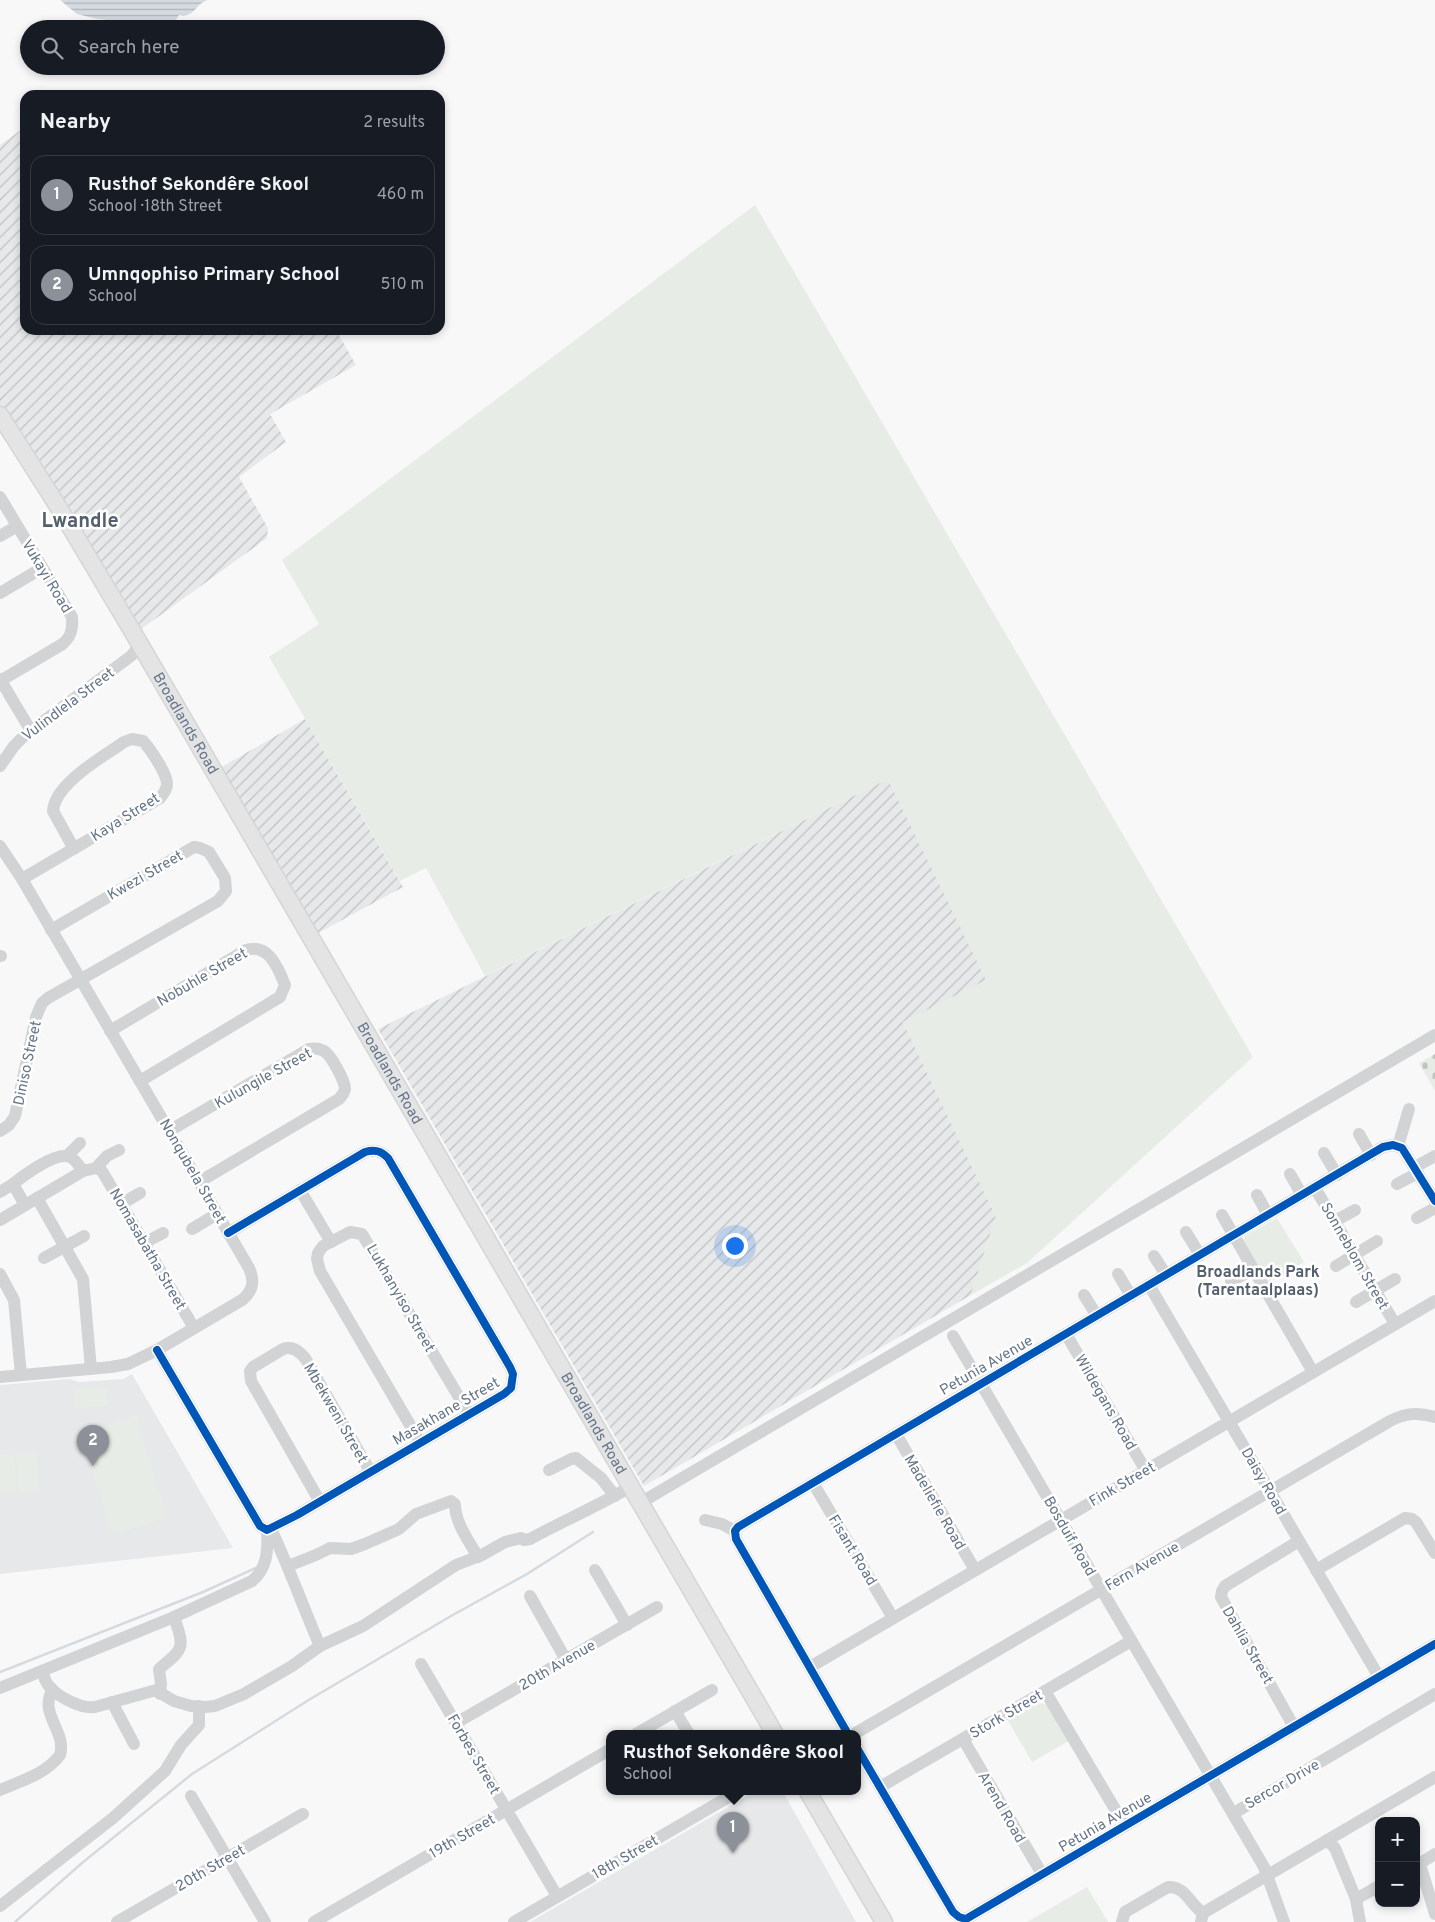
<!DOCTYPE html>
<meta charset="utf-8">
<style>
:root{--surface:#171b24;--page:#20242c;--text:#f1f3f6;--muted:#9ea1a6;--line:#363941;--accent:#8c9099}
body{margin:0;font-family:Overpass,sans-serif;background:var(--page);color:var(--text)}
.controls{position:absolute;right:15px;bottom:15px;display:grid;overflow:hidden;border-radius:10px;box-shadow:0 2px 8px #0003}
.controls button{width:45px;height:45px;display:grid;place-items:center;padding:0;border:0;border-bottom:1px solid var(--line);background:var(--surface);color:var(--text);font:25px sans-serif}
.you{position:absolute;left:734px;top:1245px;width:18px;height:18px;margin:-12px;border:4px solid #fff;border-radius:50%;background:#1a73e8;box-shadow:0 0 0 8px #1a73e833}
.badge{display:grid;place-items:center;width:32px;height:32px;border-radius:50%;background:var(--accent);color:#fff;font-size:16px;font-weight:700}
.pin{position:absolute;translate:-50% -41px;filter:drop-shadow(0 1px 2px #0008)}
.pin::after{content:'';position:absolute;top:26px;width:18px;height:15px;background:inherit;clip-path:polygon(0 0,100% 0,50% 100%)}
.popup{position:absolute;left:606px;top:1730px;width:255px;height:65px;box-sizing:border-box;display:grid;place-content:center;border-radius:10px;background:var(--surface);filter:drop-shadow(0 1px 4px #0005);font-size:16px;white-space:nowrap;color:var(--muted)}
.popup b{font-size:19px;color:var(--text)}
.popup::after{content:'';position:absolute;left:50%;top:100%;margin-left:-10px;border:10px solid transparent;border-top-color:var(--surface)}
.list{margin:0;padding:0;list-style:none}
h2{display:flex;justify-content:space-between;align-items:center;height:65px;margin:0;padding:0 20px;font-size:21px}
h2 small{font-size:16px;font-weight:400;color:var(--muted)}
.list li{display:grid;grid-template-columns:32px 1fr auto;gap:15px;align-items:center;box-sizing:border-box;height:80px;margin:0 10px 10px;padding:0 10px;border:1px solid var(--line);border-radius:15px}
.list b{display:block;font-size:19px;white-space:nowrap}
.list p{margin:0;font-size:16px;white-space:nowrap;color:var(--muted)}
.list em{font-size:16px;font-style:normal;color:var(--muted)}
.icon{flex:none;width:28px;height:28px;fill:none;stroke:currentColor;stroke-width:2;stroke-linecap:round;stroke-linejoin:round}
.map{position:relative;flex:none;width:1435px;height:1922px;overflow:hidden}
.search{position:absolute;background:var(--surface);box-shadow:0 2px 8px #0003;left:20px;top:20px;width:425px;height:55px;display:flex;align-items:center;gap:12px;box-sizing:border-box;padding:0 18px;border-radius:28px;color:var(--muted);font-size:19px}
.panel{position:absolute;background:var(--surface);box-shadow:0 2px 8px #0003;left:20px;top:90px;width:425px;height:245px;border-radius:15px}
.map>svg:first-child{display:block}
.built{fill:#e7e8e9}
.industrial{fill:url(#industrial-furrows)}
.green{fill:#e8ece6}
.cemetery{fill:url(#cemetery-stones)}
.water{fill:url(#water-rules)}
.lines{fill:none;stroke-linecap:round;stroke-linejoin:round}
.stream{stroke:#d4dadf;stroke-width:2.5}
.major-casing{stroke:#d4d5d7;stroke-width:19}
.minor{stroke:#d2d3d4;stroke-width:12}
.major{stroke:#e4e4e5;stroke-width:16}
.cycleway-casing{stroke:#fff;stroke-width:11}
.cycleway{stroke:#0057b8;stroke-width:8}
.labels{text-anchor:middle;stroke-width:5;stroke-linejoin:round;paint-order:stroke}
.street-label{font-size:15px;fill:#66768a;stroke:#fff}
.neighbourhood-label{font-size:16px;font-weight:bold;fill:#55606e;stroke:#fff}
.district-label{font-size:20px;font-weight:bold;fill:#55606e;stroke:#fff}
</style>
<div class="map">
<svg width="1435" height="1922" viewBox="0 0 1435 1922">
<defs>
<pattern id="industrial-furrows" width="10" height="10" patternUnits="userSpaceOnUse" patternTransform="scale(1.25)"><rect width="10" height="10" fill="#e7e8e9"/><path d="M-1 1l2-2M0 10L10 0M9 11l2-2" fill="none" stroke="#bfc1c3"/></pattern>
<pattern id="cemetery-stones" width="16" height="16" patternUnits="userSpaceOnUse" patternTransform="scale(1.25)"><rect width="16" height="16" fill="#e8ece6"/><path d="M2 7V4a2 2 0 0 1 4 0v3zM10 15v-3a2 2 0 0 1 4 0v3z" fill="#c0c4c0"/></pattern>
<pattern id="water-rules" width="6" height="5" patternUnits="userSpaceOnUse" patternTransform="scale(1.25)"><rect width="6" height="5" fill="#d4dadf"/><path d="M0 2.5h6" fill="none" stroke="#b0b5bb"/></pattern>
</defs>
<rect width="100%" height="100%" fill="#f8f8f8"/>
<!-- built -->
<g class="built">
<polygon points="132,1374 233,1548 0,1574 0,1385 70,1379 79,1382 123,1379"/>
<polygon points="754,1792 783,1792 856,1922 530,1922"/>
</g>
<!-- industrial -->
<g class="industrial">
<polygon points="25,127 25,330 336,330 356,365 270,414 286,442 239,477 268,528 267,538 133,635 0,416 0,145"/>
<polygon points="305,719 403,887 309,938 213,772"/>
<polygon points="888,779 987,981 903,1022 996,1217 971,1295 644,1486 378,1029"/>
</g>
<!-- green -->
<g class="green">
<polygon points="755,205 1253,1057 1027,1263 971,1295 996,1217 903,1022 986,980 888,779 485,976 426,868 400,881 269,657 319,624 282,560"/>
<polygon points="1277,1218 1304,1262 1268,1284 1243,1242 1245,1236"/>
<polygon points="106,1386 107,1406 75,1408 74,1388"/>
<polygon points="136,1416 167,1518 112,1535 81,1433"/>
<polygon points="36,1452 39,1491 19,1492 16,1454"/>
<polygon points="14,1454 17,1493 0,1494 0,1455"/>
<polygon points="1036,1702 1048,1705 1069,1741 1032,1762 1007,1719"/>
<polygon points="1087,1887 1108,1922 1027,1922"/>
</g>
<!-- cemetery -->
<polygon class="cemetery" points="1435,1054 1435,1091 1419,1063"/>
<!-- water -->
<path class="water" d="M60,0H207C195,5 194,18 179,15L172,26L167,29H137L125,26L108,20L97,19L77,14Z"/>
<g class="lines">
<!-- stream -->
<g class="stream">
<polyline points="0,1672 203,1592 256,1568"/>
<polyline points="15,1922 82,1863 192,1774 307,1701 451,1616 527,1574 593,1532"/>
</g>
<defs>
<g id="major">
<path id="s1" d="M0,415L59,508L134,634L775,1734"/>
<polyline points="808,1792 884,1922"/>
</g>
</defs>
<!-- major casing -->
<use href="#major" class="major-casing"/>
<!-- minor -->
<g class="minor">
<path d="M0,497L72,617C73,629 71,638 61,645L0,681"/>
<polyline points="0,536 17,526"/>
<polyline points="0,593 42,568"/>
<polyline points="0,679 31,731"/>
<polyline points="0,766 14,746 25,735 131,656 140,645"/>
<path d="M0,846L22,879L249,1268C255,1281 253,1291 242,1300L157,1350L128,1364L111,1367L0,1377"/>
<path d="M22,879L160,798C163,794 167,790 167,784C167,773 150,749 143,741L132,739L124,742C103,757 55,783 53,811L74,849"/>
<polyline points="0,956 1,956"/>
<path d="M110,1031L246,950C268,943 278,967 285,985L280,997L140,1081"/>
<polyline points="0,1131 9,1125 15,1116 36,1017 42,1003 48,998 218,901 226,891 225,878 209,852 200,848 194,847 51,930"/>
<path d="M169,1131L309,1049C314,1048 319,1048 324,1051C331,1055 345,1081 345,1089C344,1093 342,1096 339,1099L199,1182"/>
<polyline points="1359,1134 1371,1155"/>
<polyline points="1398,1146 1409,1109"/>
<polyline points="1324,1153 1337,1175"/>
<polyline points="67,1156 80,1143"/>
<polyline points="1415,1167 1435,1156"/>
<polyline points="96,1168 107,1156 119,1150"/>
<polyline points="1290,1174 1302,1195"/>
<polyline points="1397,1184 1418,1173"/>
<polyline points="1315,1188 1395,1324"/>
<polyline points="300,1190 331,1242"/>
<polyline points="0,1192 13,1184"/>
<polyline points="1257,1195 1268,1215"/>
<polyline points="37,1198 83,1279 91,1369"/>
<polyline points="121,1204 140,1193"/>
<path d="M25,1205L13,1184C23,1176 56,1151 70,1157C75,1159 80,1167 83,1171"/>
<polyline points="1222,1215 1313,1372"/>
<polyline points="1417,1218 1435,1208"/>
<polyline points="0,1220 83,1171 96,1168 102,1171 194,1328"/>
<polyline points="1335,1221 1355,1210"/>
<polyline points="192,1229 217,1214"/>
<polyline points="1186,1232 1200,1255"/>
<polyline points="144,1243 163,1233"/>
<polyline points="1154,1256 1166,1275"/>
<polyline points="44,1258 84,1236"/>
<polyline points="1336,1266 1377,1241"/>
<polyline points="0,1274 14,1300 21,1375"/>
<polyline points="1118,1274 1131,1296"/>
<polyline points="1231,1281 1253,1270"/>
<polyline points="1149,1285 1379,1677"/>
<polyline points="1084,1295 1097,1316"/>
<polyline points="1356,1302 1395,1279"/>
<polyline points="1066,1334 1146,1471"/>
<polyline points="953,1336 1264,1867 1284,1922"/>
<path d="M157,1350L260,1526L267,1530L297,1515L504,1394L511,1388L513,1374L510,1367L388,1158C381,1151 375,1149 365,1152L228,1233"/>
<polyline points="896,1434 975,1570"/>
<polyline points="420,1442 320,1271 317,1259 318,1253 323,1246 350,1232 362,1234 469,1414"/>
<polyline points="549,1470 571,1459 576,1458 601,1478 615,1496"/>
<polyline points="813,1483 893,1618"/>
<path d="M319,1500L251,1381L250,1371L253,1367L283,1349C292,1345 299,1351 305,1358L370,1471"/>
<polyline points="640,1503 1435,1035"/>
<polyline points="705,1520 722,1524 735,1531"/>
<path d="M271,1529C289,1567 303,1607 320,1646"/>
<path d="M288,1566L316,1555L330,1548L351,1549L365,1544L399,1529L416,1514L451,1501L455,1504C455,1523 469,1541 478,1557"/>
<polyline points="595,1570 627,1625"/>
<polyline points="1316,1570 1405,1518 1412,1519 1416,1522 1435,1553"/>
<polyline points="530,1596 566,1660"/>
<polyline points="421,1664 557,1896"/>
<polyline points="810,1667 1435,1301"/>
<path d="M42,1671C44,1676 45,1682 49,1686C58,1697 81,1709 95,1707L160,1689L162,1694L174,1701L191,1706L205,1707L215,1706L244,1694L292,1666L320,1646L363,1626L456,1565L482,1555L505,1542L521,1538L524,1540L530,1539C563,1521 598,1506 630,1487"/>
<path d="M0,1688L174,1617L252,1581C268,1568 268,1549 267,1530"/>
<polyline points="1045,1691 1125,1826"/>
<path d="M160,1694L161,1684L159,1669C184,1648 185,1649 174,1617"/>
<polyline points="112,1702 134,1744"/>
<polyline points="675,1711 689,1734"/>
<polyline points="456,1723 657,1607"/>
<polyline points="1294,1727 1221,1597 1222,1591 1225,1586 1299,1541"/>
<polyline points="636,1734 712,1690"/>
<polyline points="848,1734 736,1539 735,1531 738,1527 1383,1147 1393,1145 1402,1148 1435,1201"/>
<path d="M854,1734L1390,1421C1405,1413 1418,1412 1435,1417"/>
<polyline points="963,1739 1042,1874"/>
<polyline points="857,1748 953,1912 959,1917 966,1919 1435,1644"/>
<polyline points="880,1787 1131,1641"/>
<path d="M0,1790C21,1781 46,1774 60,1755C65,1738 52,1725 49,1709C47,1702 50,1695 52,1689"/>
<polyline points="191,1796 265,1922"/>
<polyline points="1234,1813 1435,1694"/>
<polyline points="1327,1840 1335,1848 1356,1899 1360,1922"/>
<polyline points="1420,1864 1435,1914"/>
<polyline points="1416,1866 1435,1854"/>
<polyline points="1356,1899 1379,1886"/>
<polyline points="0,1906 113,1818 165,1771 181,1745 199,1725 199,1706"/>
<polyline points="117,1922 303,1814"/>
<polyline points="314,1922 609,1750"/>
<polyline points="514,1922 737,1792"/>
<path d="M1122,1922L1125,1912L1168,1887C1186,1886 1190,1905 1203,1913"/>
<polyline points="1201,1922 1203,1913 1435,1777"/>
</g>
<!-- major -->
<use href="#major" class="major"/>
<defs>
<g id="cycleway">
<path d="M157,1350L260,1526L267,1530L297,1515L504,1394L511,1388L513,1374L510,1367L388,1158C381,1151 375,1149 365,1152L228,1233"/>
<polyline points="848,1734 736,1539 735,1531 738,1527 1383,1147 1393,1145 1402,1148 1435,1201"/>
<polyline points="857,1748 953,1912 959,1917 966,1919 1435,1644"/>
</g>
</defs>
<!-- cycleway casing -->
<use href="#cycleway" class="cycleway-casing"/>
<!-- cycleway -->
<use href="#cycleway" class="cycleway"/>
</g>
<g class="labels">
<!-- street labels -->
<g class="street-label">
<text transform="translate(47 576) rotate(59)" y="5">Vukayi Road</text>
<text transform="translate(68 704) rotate(-37)" y="5">Vulindlela Street</text>
<text dy="5" stroke="none"><textPath href="#s1" startOffset="360">Broadlands Road</textPath></text>
<text transform="translate(125 817) rotate(-32)" y="5">Kaya Street</text>
<text transform="translate(145 875) rotate(-30)" y="5">Kwezi Street</text>
<text transform="translate(202 977) rotate(-30)" y="5">Nobuhle Street</text>
<text transform="translate(27 1063) rotate(-78)" y="5">Diniso Street</text>
<text dy="5" stroke="none"><textPath href="#s1" startOffset="765">Broadlands Road</textPath></text>
<text transform="translate(263 1078) rotate(-29)" y="5">Kulungile Street</text>
<text transform="translate(193 1171) rotate(60)" y="5">Nonqubela Street</text>
<text transform="translate(148 1249) rotate(60)" y="5">Nomasabatha Street</text>
<text transform="translate(1355 1256) rotate(60)" y="5">Sonneblom Street</text>
<text transform="translate(401 1298) rotate(60)" y="5">Lukhanyiso Street</text>
<text transform="translate(986 1365) rotate(-30)" y="5">Petunia Avenue</text>
<text transform="translate(1106 1402) rotate(60)" y="5">Wildegans Road</text>
<text transform="translate(446 1411) rotate(-30)" y="5">Masakhane Street</text>
<text transform="translate(336 1413) rotate(60)" y="5">Mbekweni Street</text>
<text dy="5" stroke="none"><textPath href="#s1" startOffset="1170">Broadlands Road</textPath></text>
<text transform="translate(1264 1481) rotate(60)" y="5">Daisy Road</text>
<text transform="translate(1122 1484) rotate(-30)" y="5">Fink Street</text>
<text transform="translate(935 1502) rotate(60)" y="5">Madeliefie Road</text>
<text transform="translate(1070 1536) rotate(60)" y="5">Bosduif Road</text>
<text transform="translate(853 1550) rotate(59)" y="5">Fisant Road</text>
<text transform="translate(1142 1566) rotate(-30)" y="5">Fern Avenue</text>
<text transform="translate(1248 1645) rotate(60)" y="5">Dahlia Street</text>
<text transform="translate(557 1665) rotate(-30)" y="5">20th Avenue</text>
<text transform="translate(1006 1714) rotate(-30)" y="5">Stork Street</text>
<text transform="translate(474 1754) rotate(60)" y="5">Forbes Street</text>
<text transform="translate(1282 1784) rotate(-30)" y="5">Sercor Drive</text>
<text transform="translate(1002 1807) rotate(60)" y="5">Arend Road</text>
<text transform="translate(1105 1822) rotate(-30)" y="5">Petunia Avenue</text>
<text transform="translate(462 1836) rotate(-30)" y="5">19th Street</text>
<text transform="translate(625 1857) rotate(-30)" y="5">18th Street</text>
<text transform="translate(210 1868) rotate(-30)" y="5">20th Street</text>
</g>
<!-- neighbourhood labels -->
<g class="neighbourhood-label">
<text x="1258" y="1277">Broadlands Park<tspan x="1258" dy="18">(Tarentaalplaas)</tspan></text>
</g>
<!-- district labels -->
<g class="district-label">
<text x="80" y="527">Lwandle</text>
</g>
</g>
</svg>
<div class="controls">
<button>+</button>
<button>−</button>
</div>
<div class="you"></div>
<div class="pin badge" style="left:733px;top:1853px">1</div>
<div class="popup"><b>Rusthof Sekondêre Skool</b>School</div>
<div class="pin badge" style="left:93px;top:1466px">2</div>
<div class="search"><svg class="icon" aria-label="search" viewBox="0 0 24 24"><circle cx="10" cy="10" r="6"/><path d="M15 15l6 6"/></svg>Search here</div>
<section class="panel">
<h2>Nearby<small>2 results</small></h2>
<ul class="list">
<li><span class="badge">1</span><div><b>Rusthof Sekondêre Skool</b><p>School · 18th Street</p></div><em>460 m</em></li>
<li><span class="badge">2</span><div><b>Umnqophiso Primary School</b><p>School</p></div><em>510 m</em></li>
</ul>
</section>
</div>
